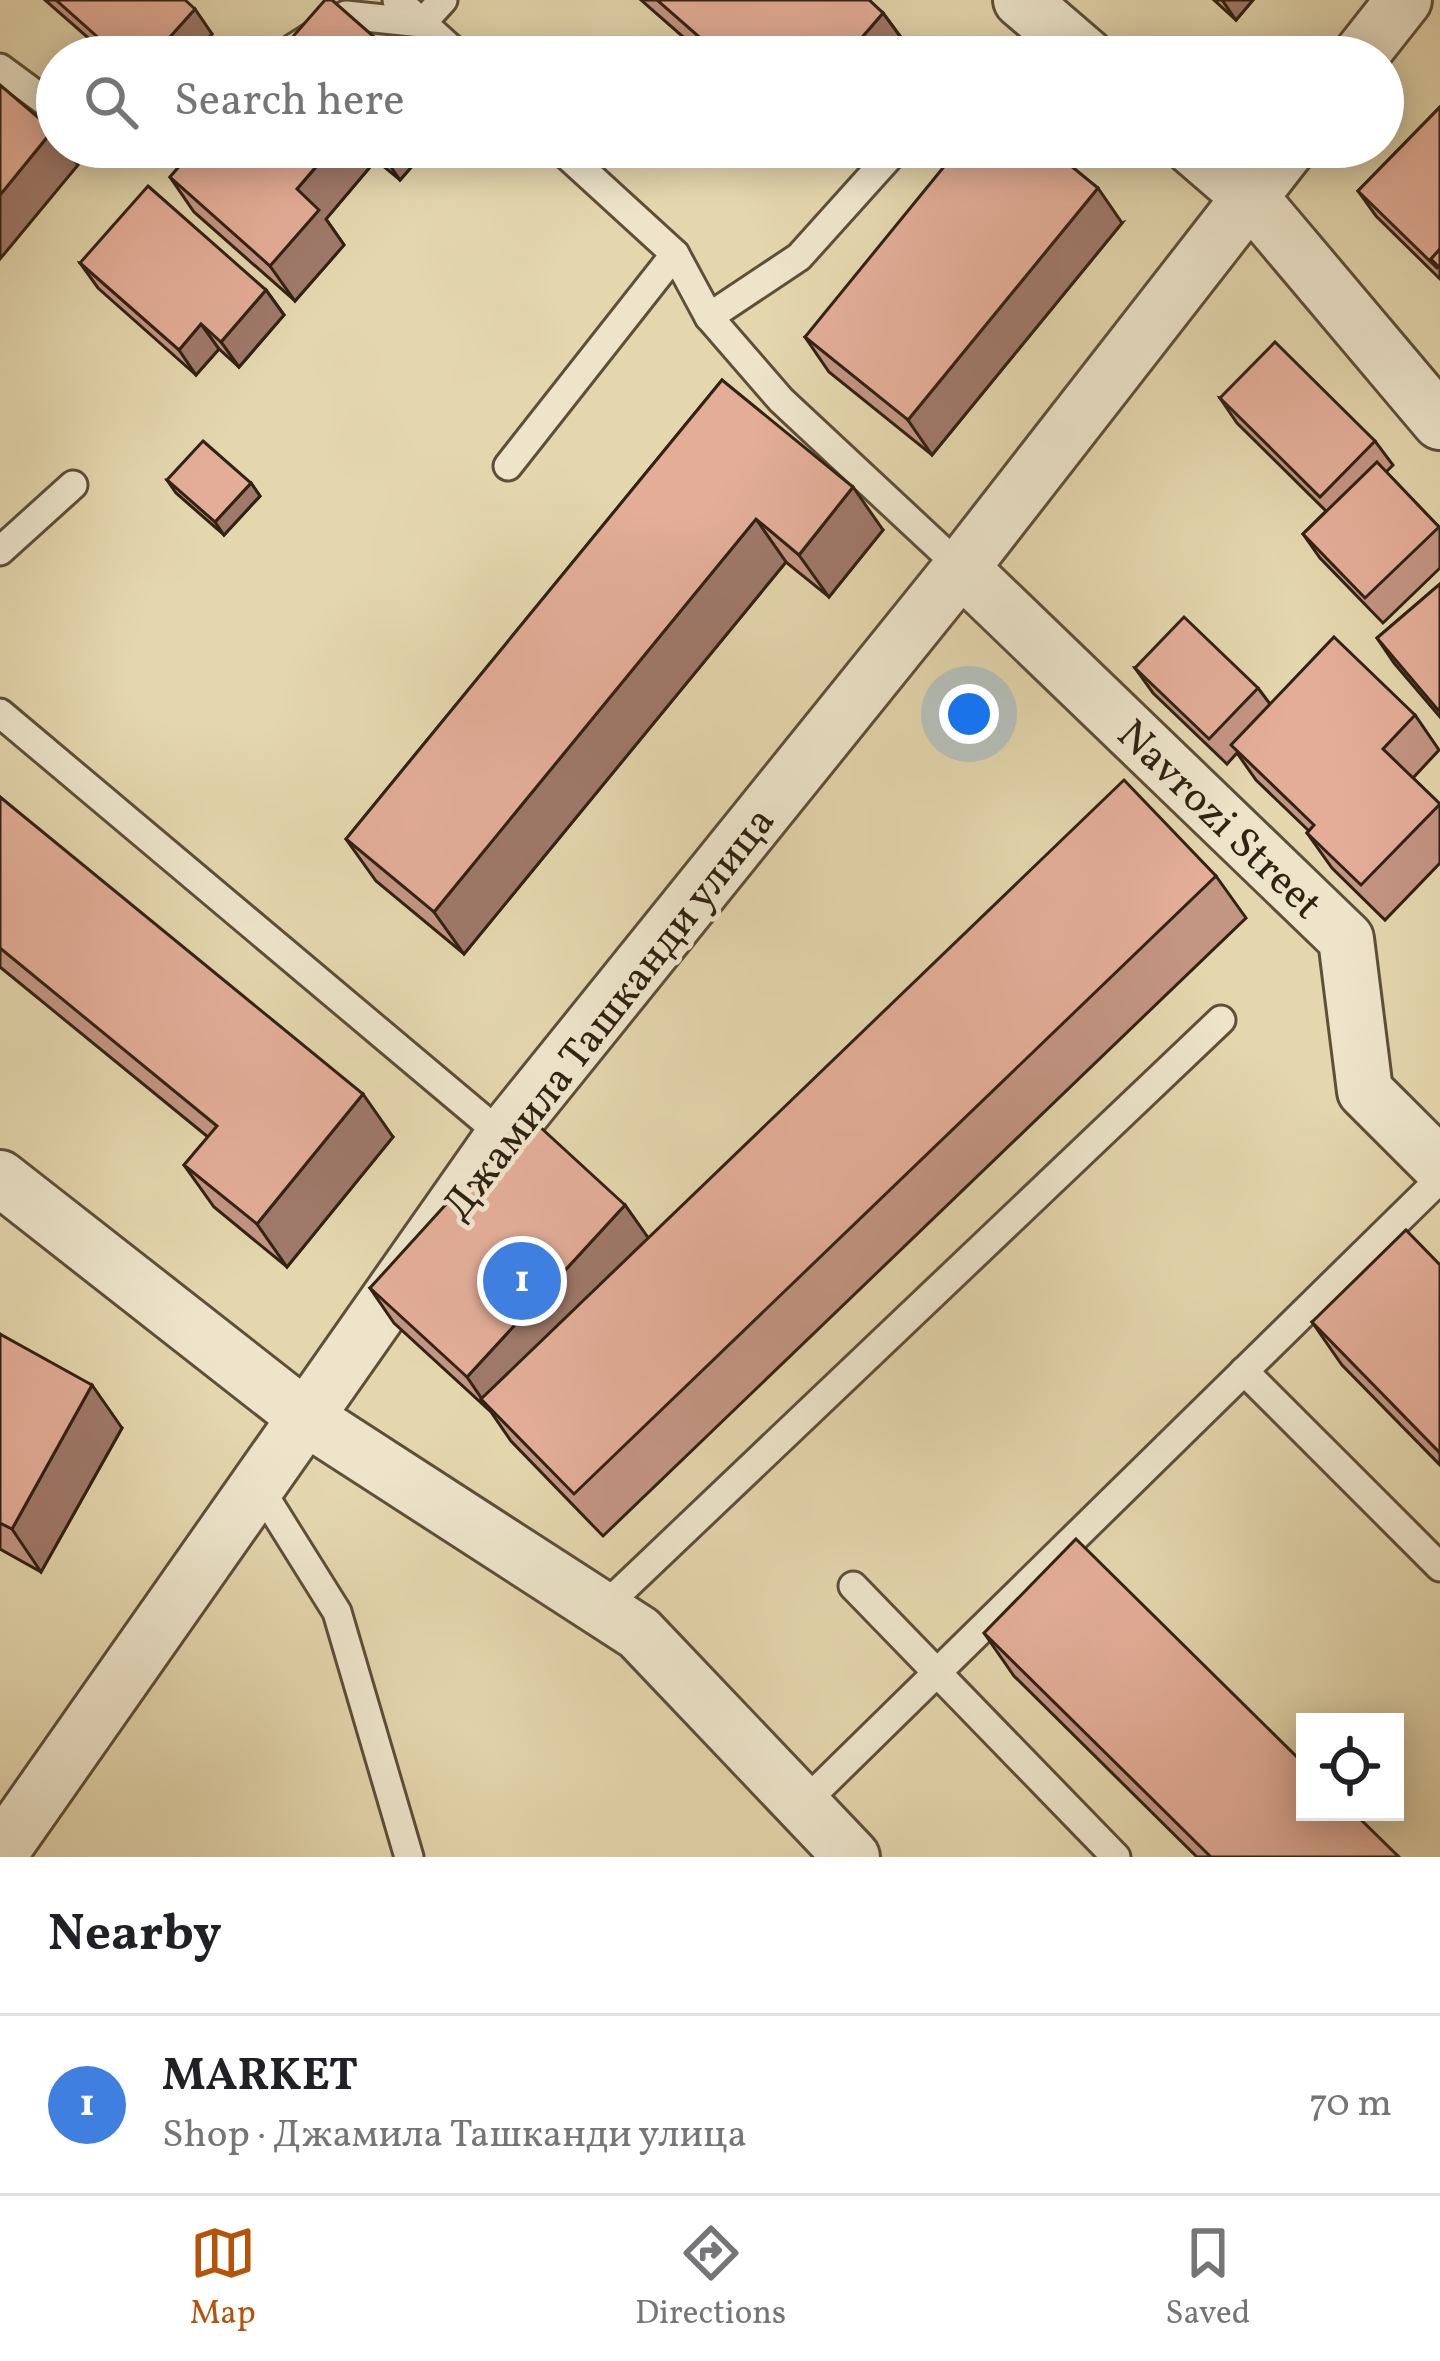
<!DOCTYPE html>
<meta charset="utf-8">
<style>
:root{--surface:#fff;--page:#f2f2f2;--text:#202124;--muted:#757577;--line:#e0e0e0;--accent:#b45309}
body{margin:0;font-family:Vollkorn,serif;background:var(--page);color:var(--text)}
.controls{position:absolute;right:36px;bottom:36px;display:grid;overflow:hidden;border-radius:0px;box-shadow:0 6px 30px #0003}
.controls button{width:108px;height:108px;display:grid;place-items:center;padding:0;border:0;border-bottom:3px solid var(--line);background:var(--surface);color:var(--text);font:60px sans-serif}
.you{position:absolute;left:969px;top:714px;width:42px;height:42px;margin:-30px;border:9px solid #fff;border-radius:50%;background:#1a73e8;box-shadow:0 0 0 18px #1a73e833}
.badge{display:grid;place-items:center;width:78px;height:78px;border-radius:50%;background:var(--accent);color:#fff;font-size:39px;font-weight:700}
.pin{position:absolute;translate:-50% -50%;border:6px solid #fff;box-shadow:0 3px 12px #0006}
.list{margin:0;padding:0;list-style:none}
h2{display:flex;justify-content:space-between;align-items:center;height:156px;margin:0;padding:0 48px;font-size:51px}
h2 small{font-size:39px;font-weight:400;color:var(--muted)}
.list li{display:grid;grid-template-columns:78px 1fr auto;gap:36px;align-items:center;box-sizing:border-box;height:180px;padding:0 48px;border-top:3px solid var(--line)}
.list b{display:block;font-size:45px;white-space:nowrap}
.list p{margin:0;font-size:39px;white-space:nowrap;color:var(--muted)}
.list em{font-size:39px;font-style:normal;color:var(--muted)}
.icon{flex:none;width:66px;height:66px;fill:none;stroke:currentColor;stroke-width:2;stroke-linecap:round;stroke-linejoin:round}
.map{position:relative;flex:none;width:1440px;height:1857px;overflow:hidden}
.search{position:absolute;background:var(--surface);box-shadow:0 6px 30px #0003;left:36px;right:36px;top:36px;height:132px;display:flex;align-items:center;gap:30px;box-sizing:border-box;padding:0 42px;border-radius:66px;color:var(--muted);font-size:45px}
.sheet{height:336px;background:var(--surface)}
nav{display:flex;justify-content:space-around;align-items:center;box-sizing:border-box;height:168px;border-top:3px solid var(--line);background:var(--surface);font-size:33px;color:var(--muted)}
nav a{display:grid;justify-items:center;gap:6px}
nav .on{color:var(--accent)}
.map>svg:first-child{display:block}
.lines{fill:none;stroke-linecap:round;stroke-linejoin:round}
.service-casing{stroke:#5e4f39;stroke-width:33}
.minor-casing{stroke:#5e4f39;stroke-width:60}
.service{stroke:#ede4ca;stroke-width:27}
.minor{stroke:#ede4ca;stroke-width:54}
.wall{fill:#c39583;stroke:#312212;stroke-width:3}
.shaded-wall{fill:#9f796a;stroke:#312212;stroke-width:3}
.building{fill:#e3ad98;stroke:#312212;stroke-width:3}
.labels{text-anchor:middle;stroke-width:10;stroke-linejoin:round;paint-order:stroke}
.street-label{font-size:42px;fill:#312212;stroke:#ede4ca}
</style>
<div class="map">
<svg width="1440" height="1857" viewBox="0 0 1440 1857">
<rect width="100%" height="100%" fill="#e4d6ad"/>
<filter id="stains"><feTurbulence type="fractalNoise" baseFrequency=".00167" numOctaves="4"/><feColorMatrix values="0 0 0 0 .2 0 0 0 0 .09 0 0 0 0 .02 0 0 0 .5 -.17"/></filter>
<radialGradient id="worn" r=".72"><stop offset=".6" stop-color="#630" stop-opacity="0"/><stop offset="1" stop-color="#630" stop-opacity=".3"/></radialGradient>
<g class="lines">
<defs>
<g id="service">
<polyline points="397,0 460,57"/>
<polyline points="280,57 346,15 422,23 443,0"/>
<polyline points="0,68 57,110"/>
<polyline points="558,147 675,254 709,317 781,400 961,568"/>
<polyline points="709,317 799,257 898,147"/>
<polyline points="508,466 675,254"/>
<polyline points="0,551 73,485"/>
<polyline points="0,713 503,1136"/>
<polyline points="1244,1371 1440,1567"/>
<polyline points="257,1484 337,1612 409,1857"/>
<polyline points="853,1586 1116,1857"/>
<polyline points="602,1609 1221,1020"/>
<polyline points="802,1805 1440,1179"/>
</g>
<g id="minor">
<polyline points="1021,0 1087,57"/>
<polyline points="1359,57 1404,0"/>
<polyline points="1192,147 1250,197 1440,422"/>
<polyline points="961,568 1346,939 1365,1091 1440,1166"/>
<polyline points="0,1178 305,1417 639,1633 852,1857"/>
<polyline points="0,1853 503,1136 961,568 1289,147"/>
</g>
</defs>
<!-- service casing -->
<use href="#service" class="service-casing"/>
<!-- minor casing -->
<use href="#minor" class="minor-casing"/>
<!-- service -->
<use href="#service" class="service"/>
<!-- minor -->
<use href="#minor" class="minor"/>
</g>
<!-- wall -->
<g class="wall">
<polygon points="45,0 185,0 212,34 192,57 110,57"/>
<polygon points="641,0 869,0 883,13 908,47 899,57 706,57"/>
<polygon points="1214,0 1253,0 1236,20"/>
<polygon points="1440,107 1440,279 1376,216 1358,191"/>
<polygon points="196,147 429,147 400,180 376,160 326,219 344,245 295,301 194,212 170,177"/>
<polygon points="1122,223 932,455 829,372 805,337"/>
<polygon points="80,263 266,290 284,315 239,367 219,349 196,375 98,288"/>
<polygon points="722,380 883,530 829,597 786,562 464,954 376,881 346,839"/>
<polygon points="1220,398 1375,441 1393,465 1386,472 1440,528 1440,568 1383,623 1320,558 1303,534 1326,511 1237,423"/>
<polygon points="167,480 251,483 260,496 224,535 176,493"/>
<polygon points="1440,584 1440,717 1394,663 1377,638"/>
<polygon points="1135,668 1258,688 1270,704 1415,715 1439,750 1413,778 1440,804 1440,863 1385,920 1332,868 1307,833 1309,831 1256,780 1237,753 1227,764 1153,693"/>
<polygon points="0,797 393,1137 287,1267 214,1207 184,1165 208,1137 0,967"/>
<polygon points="1216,876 1246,918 603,1536 511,1441 491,1412 394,1323 370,1288 625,1205 648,1238"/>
<polygon points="1440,1265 1440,1465 1342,1365 1312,1322"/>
<polygon points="0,1334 122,1428 41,1572 0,1549"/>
<polygon points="984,1633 1399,1857 1197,1857 1014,1676"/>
</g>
<!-- shaded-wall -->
<g class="shaded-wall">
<polygon points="1222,0 1253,0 1236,20"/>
<polygon points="195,9 212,34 192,57 152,57"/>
<polygon points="883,13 908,47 899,57 845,57"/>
<polygon points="53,130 57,135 57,147 65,147 78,165 0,259 0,195"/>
<polygon points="333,147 367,147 376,160 326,219 344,245 295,301 270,266 297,189"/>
<polygon points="377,147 429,147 400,180"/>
<polygon points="1098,188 1122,223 932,455 908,420"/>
<polygon points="266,290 284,315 239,367 221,342"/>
<polygon points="201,324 219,349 196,375 179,350"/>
<polygon points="251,483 260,496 224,535 215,522"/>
<polygon points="853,487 883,530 829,597 799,555"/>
<polygon points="756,519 786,562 464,954 434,912"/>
<polygon points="363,1094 393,1137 287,1267 257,1224"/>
<polygon points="625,1205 649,1239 482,1399 467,1377"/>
<polygon points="92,1385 122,1428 41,1572 12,1529"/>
</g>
<!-- building -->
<g class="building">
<polygon points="56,0 185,0 195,9 152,57 120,57"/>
<polygon points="325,0 332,0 397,57 275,57"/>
<polygon points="657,0 869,0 883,13 845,57 722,57"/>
<polygon points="0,85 53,130 0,195"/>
<polygon points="1440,107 1440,249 1431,259 1438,269 1358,191"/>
<polygon points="196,147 333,147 297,189 319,210 270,266 170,177"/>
<polygon points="960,147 1048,147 1098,188 908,420 805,337"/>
<polygon points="148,186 266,290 221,342 201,324 179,350 80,263"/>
<polygon points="1440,249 1440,268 1431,259"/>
<polygon points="1275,342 1375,441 1320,497 1220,398"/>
<polygon points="722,380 853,487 799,555 756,519 434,912 346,839"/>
<polygon points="203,441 251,483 215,522 167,480"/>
<polygon points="1377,462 1439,527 1365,598 1303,534"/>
<polygon points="1440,584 1440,708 1438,710 1377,638"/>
<polygon points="1184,617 1258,688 1209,739 1135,668"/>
<polygon points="1334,637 1415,715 1383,749 1440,804 1361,885 1307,833 1314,825 1231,745"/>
<polygon points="1124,780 1216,876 574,1494 481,1399"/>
<polygon points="0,797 363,1094 257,1224 184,1165 217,1126 0,948"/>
<polygon points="527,1115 625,1205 467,1377 370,1288"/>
<polygon points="1406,1230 1440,1265 1440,1453 1312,1322"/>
<polygon points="0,1334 92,1385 12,1529 0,1523"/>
<polygon points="1076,1539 1305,1765 1305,1812 1353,1812 1399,1857 1211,1857 984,1633"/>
</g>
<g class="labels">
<!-- street labels -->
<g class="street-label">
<text transform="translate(1221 818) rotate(44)" y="15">Navrozi Street</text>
<text transform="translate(607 1012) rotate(-52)" y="15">Джамила Ташканди улица</text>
</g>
</g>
<rect width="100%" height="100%" filter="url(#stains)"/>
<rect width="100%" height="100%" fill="url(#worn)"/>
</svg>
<div class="controls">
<button><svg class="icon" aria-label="locate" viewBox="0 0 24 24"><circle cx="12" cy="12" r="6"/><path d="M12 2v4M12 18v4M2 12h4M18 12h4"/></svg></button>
</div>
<div class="you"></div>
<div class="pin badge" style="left:522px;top:1281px;background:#3f7fe0">1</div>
<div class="search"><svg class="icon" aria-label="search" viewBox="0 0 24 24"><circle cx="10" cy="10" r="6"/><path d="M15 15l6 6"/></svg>Search here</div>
</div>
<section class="sheet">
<h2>Nearby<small></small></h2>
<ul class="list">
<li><span class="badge" style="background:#3f7fe0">1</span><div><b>MARKET</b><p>Shop · Джамила Ташканди улица</p></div><em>70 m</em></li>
</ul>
</section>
<nav>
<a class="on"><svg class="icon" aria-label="map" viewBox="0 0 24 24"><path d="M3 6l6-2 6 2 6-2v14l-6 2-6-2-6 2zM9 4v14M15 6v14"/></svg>Map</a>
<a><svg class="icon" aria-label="directions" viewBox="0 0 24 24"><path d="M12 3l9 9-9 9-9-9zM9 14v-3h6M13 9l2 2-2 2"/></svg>Directions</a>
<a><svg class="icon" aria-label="saved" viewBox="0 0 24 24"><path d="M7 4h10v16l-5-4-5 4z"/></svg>Saved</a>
</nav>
